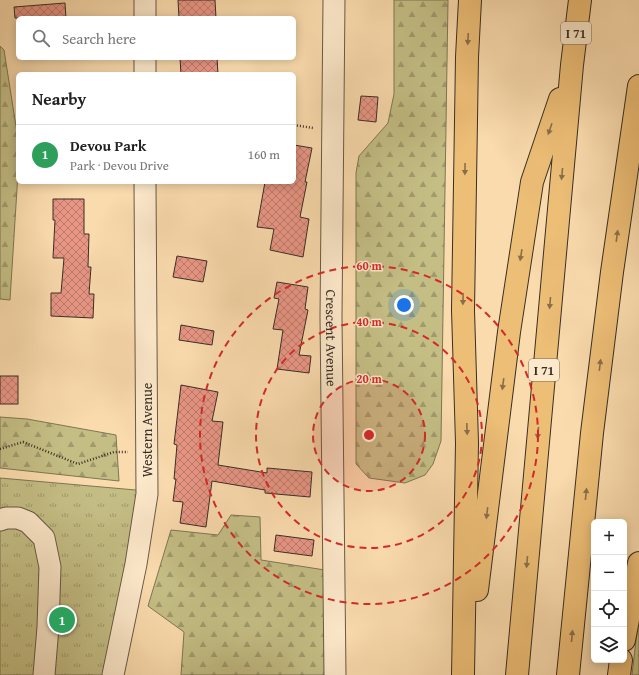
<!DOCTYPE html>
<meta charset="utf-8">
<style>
:root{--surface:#fff;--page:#f6f6f6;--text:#222;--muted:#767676;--line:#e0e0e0;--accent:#7c3aed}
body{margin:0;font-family:"Gentium Book Plus",serif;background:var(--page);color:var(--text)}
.controls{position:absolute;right:12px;bottom:12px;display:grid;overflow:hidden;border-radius:6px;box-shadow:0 2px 10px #0003}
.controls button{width:36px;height:36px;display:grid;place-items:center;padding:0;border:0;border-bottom:1px solid var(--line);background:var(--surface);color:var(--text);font:20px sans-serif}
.you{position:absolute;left:404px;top:305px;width:14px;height:14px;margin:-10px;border:3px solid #fff;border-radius:50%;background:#1a73e8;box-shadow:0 0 0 6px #1a73e833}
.badge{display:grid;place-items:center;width:26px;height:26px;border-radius:50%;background:var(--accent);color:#fff;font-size:13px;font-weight:700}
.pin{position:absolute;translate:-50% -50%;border:2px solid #fff;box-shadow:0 1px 4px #0006}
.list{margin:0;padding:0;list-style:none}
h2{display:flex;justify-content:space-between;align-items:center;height:52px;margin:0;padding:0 16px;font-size:17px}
h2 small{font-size:13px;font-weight:400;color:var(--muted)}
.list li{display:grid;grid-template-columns:26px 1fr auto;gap:12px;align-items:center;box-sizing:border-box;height:60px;padding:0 16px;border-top:1px solid var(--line)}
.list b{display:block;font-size:15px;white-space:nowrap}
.list p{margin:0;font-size:13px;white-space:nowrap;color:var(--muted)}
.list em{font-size:13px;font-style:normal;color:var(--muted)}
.icon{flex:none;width:22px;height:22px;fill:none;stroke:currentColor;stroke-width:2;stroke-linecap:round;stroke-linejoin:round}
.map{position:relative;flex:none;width:639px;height:675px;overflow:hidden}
.search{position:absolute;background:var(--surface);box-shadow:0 2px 10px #0003;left:16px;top:16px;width:280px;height:44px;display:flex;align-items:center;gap:10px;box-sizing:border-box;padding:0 14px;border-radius:6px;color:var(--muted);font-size:15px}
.panel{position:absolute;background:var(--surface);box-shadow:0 2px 10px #0003;left:16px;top:72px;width:280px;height:112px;border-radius:6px}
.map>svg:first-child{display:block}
.forest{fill:url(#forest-firs);stroke:#7e7655}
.park{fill:url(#park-tufts);stroke:#7e7655}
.building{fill:url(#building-cross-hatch);stroke:#382e25}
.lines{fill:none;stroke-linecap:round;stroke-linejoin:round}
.minor-casing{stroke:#685947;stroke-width:23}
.highway-casing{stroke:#382e25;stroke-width:24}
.path{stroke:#382e25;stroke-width:2.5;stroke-dasharray:1 2;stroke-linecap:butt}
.minor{stroke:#fce8ca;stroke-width:21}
.highway{stroke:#edbe76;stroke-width:22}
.oneway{fill:#896f49}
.ring{fill:none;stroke:#d62828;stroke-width:2;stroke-dasharray:7 5}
.labels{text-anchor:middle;stroke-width:3;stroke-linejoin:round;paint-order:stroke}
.shield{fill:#fce8ca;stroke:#736656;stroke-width:1}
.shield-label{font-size:13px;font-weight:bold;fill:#382e25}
.street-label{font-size:14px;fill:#382e25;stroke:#fce8ca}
.centre{fill:#d62828;stroke:#fce8ca;stroke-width:2}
.ring-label{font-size:12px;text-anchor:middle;font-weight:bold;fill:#d62828;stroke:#fce8ca;stroke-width:3;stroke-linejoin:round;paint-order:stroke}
</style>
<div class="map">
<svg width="639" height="675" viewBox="0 0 639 675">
<defs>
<pattern id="forest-firs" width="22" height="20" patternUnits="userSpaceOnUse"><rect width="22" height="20" fill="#c4be85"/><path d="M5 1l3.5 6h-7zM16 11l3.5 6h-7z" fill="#a09b6d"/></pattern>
<pattern id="park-tufts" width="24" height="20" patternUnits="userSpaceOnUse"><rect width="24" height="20" fill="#c4be85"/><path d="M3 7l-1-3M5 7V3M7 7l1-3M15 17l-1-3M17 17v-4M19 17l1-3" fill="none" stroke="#a09b6d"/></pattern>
<pattern id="building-cross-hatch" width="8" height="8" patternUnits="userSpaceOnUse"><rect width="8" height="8" fill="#e99685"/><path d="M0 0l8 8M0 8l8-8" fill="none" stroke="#be7b6d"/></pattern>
</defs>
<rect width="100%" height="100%" fill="#fadbad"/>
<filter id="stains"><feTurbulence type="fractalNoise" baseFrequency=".005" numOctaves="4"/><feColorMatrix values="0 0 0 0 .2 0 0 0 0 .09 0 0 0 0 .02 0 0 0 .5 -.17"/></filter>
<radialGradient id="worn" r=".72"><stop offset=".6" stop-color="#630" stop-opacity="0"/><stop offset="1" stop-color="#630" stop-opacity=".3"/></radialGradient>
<!-- forest -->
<g class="forest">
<polygon points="394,0 448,0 441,441 433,464 425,475 405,483 369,478 356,464 356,173 359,156 388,123 394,94"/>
<polygon points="0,46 4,50 18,139 18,173 10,300 0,299"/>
<polygon points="0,417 27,419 116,435 119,481 0,468"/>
<polygon points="231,515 260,517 261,560 325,570 330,675 181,675 184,632 148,606 171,530 218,535"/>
</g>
<!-- park -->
<g class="park">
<polygon points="0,478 147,491 113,675 0,675"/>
<polygon points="639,618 639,675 632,675 638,623"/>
</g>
<!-- building -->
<g class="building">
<polygon points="178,0 215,0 216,18 179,18"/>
<polygon points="65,3 66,18 15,18 14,7"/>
<polygon points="180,58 217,58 218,74 181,74"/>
<polygon points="361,96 378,97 376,122 358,120"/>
<polygon points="294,145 312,148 305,182 307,182 300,217 309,219 303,257 270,250 274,229 257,227 265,182 294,182"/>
<polygon points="53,199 84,199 84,234 89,234 88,267 91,267 89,294 94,294 93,318 51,316 51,293 61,293 64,258 53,258 55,220 53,220"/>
<polygon points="177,256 207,261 203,282 173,277"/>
<polygon points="277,282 308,287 305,309 308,310 299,355 311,356 309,373 277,369 283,330 273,329 279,299 274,298"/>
<polygon points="181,325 214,331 212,345 179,340"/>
<rect x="0" y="376" width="18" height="28"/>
<polygon points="181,385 218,392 212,421 223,422 218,465 267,473 267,468 312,472 310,497 265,493 265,490 212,481 206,527 180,523 183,502 173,501 176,479 174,479 177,445 174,444"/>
<polygon points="276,535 314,540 312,556 274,551"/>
</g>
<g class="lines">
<defs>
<g id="minor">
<path id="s1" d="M334,0L331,317L335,675"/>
<polyline points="145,18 145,0"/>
<polyline points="145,74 145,58"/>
<polyline points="0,520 6,518 18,518 28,522 44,538 50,567 48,627 44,675"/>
<polyline points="113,675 136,564 147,494 145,182"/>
</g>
<g id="highway">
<polyline points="477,590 509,332 532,182 560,99"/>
<polyline points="624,640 639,563"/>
<polyline points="463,675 467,443 463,310 467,57 470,0"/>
<polyline points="517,675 572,65 580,0"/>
<polyline points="568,675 592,433 612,272 639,86"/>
<polyline points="619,675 621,660"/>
</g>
</defs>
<!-- minor casing -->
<use href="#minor" class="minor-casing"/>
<!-- highway casing -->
<use href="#highway" class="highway-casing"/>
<!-- path -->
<g class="path">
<polyline points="294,125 313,128"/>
<polyline points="0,449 23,442 78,464 114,452 128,452"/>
</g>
<!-- minor -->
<use href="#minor" class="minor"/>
<!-- highway -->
<use href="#highway" class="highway"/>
</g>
<!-- one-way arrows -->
<defs><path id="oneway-solid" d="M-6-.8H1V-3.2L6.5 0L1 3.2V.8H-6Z"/></defs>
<g class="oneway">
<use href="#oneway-solid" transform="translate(468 39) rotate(93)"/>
<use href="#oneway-solid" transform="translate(550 129) rotate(109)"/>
<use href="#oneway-solid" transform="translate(465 169) rotate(91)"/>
<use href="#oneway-solid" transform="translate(562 174) rotate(95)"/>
<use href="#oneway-solid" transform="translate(617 236) rotate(-82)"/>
<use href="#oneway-solid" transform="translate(521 255) rotate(99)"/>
<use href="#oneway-solid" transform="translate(463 299) rotate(91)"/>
<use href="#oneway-solid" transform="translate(550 303) rotate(95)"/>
<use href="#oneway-solid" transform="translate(600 365) rotate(-83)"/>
<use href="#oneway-solid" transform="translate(503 384) rotate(98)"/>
<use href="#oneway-solid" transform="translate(467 429) rotate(88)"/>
<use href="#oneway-solid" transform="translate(538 433) rotate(95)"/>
<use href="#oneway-solid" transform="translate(586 494) rotate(-84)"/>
<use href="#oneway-solid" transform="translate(487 513) rotate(97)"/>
<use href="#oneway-solid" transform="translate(527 562) rotate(95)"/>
<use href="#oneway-solid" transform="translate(572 636) rotate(-85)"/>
</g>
<!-- distance rings -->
<circle cx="369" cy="435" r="56" fill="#d62828" fill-opacity=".12"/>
<g class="ring">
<circle cx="369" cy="435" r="56"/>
<circle cx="369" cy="435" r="113"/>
<circle cx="369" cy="435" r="169"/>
</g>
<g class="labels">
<!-- shield labels -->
<g class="shield">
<rect x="561" y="22" width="30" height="22" rx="3"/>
<rect x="529" y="359" width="30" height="22" rx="3"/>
</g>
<g class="shield-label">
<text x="576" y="38">I 71</text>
<text x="544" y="375">I 71</text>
</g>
<!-- street labels -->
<g class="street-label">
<text dy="5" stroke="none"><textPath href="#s1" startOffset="338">Crescent Avenue</textPath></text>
<text transform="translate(147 430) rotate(-90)" y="5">Western Avenue</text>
</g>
</g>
<circle cx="369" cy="435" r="6" class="centre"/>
<g class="ring-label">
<text x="369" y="270">60 m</text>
<text x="369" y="326">40 m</text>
<text x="369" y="383">20 m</text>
</g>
<rect width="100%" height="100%" filter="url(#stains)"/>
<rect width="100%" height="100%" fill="url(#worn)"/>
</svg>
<div class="controls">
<button>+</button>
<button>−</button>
<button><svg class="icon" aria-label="locate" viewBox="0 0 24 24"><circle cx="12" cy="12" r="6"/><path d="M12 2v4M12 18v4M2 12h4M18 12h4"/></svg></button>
<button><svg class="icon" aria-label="layers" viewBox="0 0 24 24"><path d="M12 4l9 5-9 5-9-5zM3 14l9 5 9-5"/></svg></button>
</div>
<div class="you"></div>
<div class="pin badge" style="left:62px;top:620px;background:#2e9e5b">1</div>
<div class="search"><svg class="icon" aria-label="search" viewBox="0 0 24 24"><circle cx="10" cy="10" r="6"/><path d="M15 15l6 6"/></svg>Search here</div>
<section class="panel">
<h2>Nearby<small></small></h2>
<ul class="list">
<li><span class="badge" style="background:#2e9e5b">1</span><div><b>Devou Park</b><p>Park · Devou Drive</p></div><em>160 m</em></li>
</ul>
</section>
</div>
